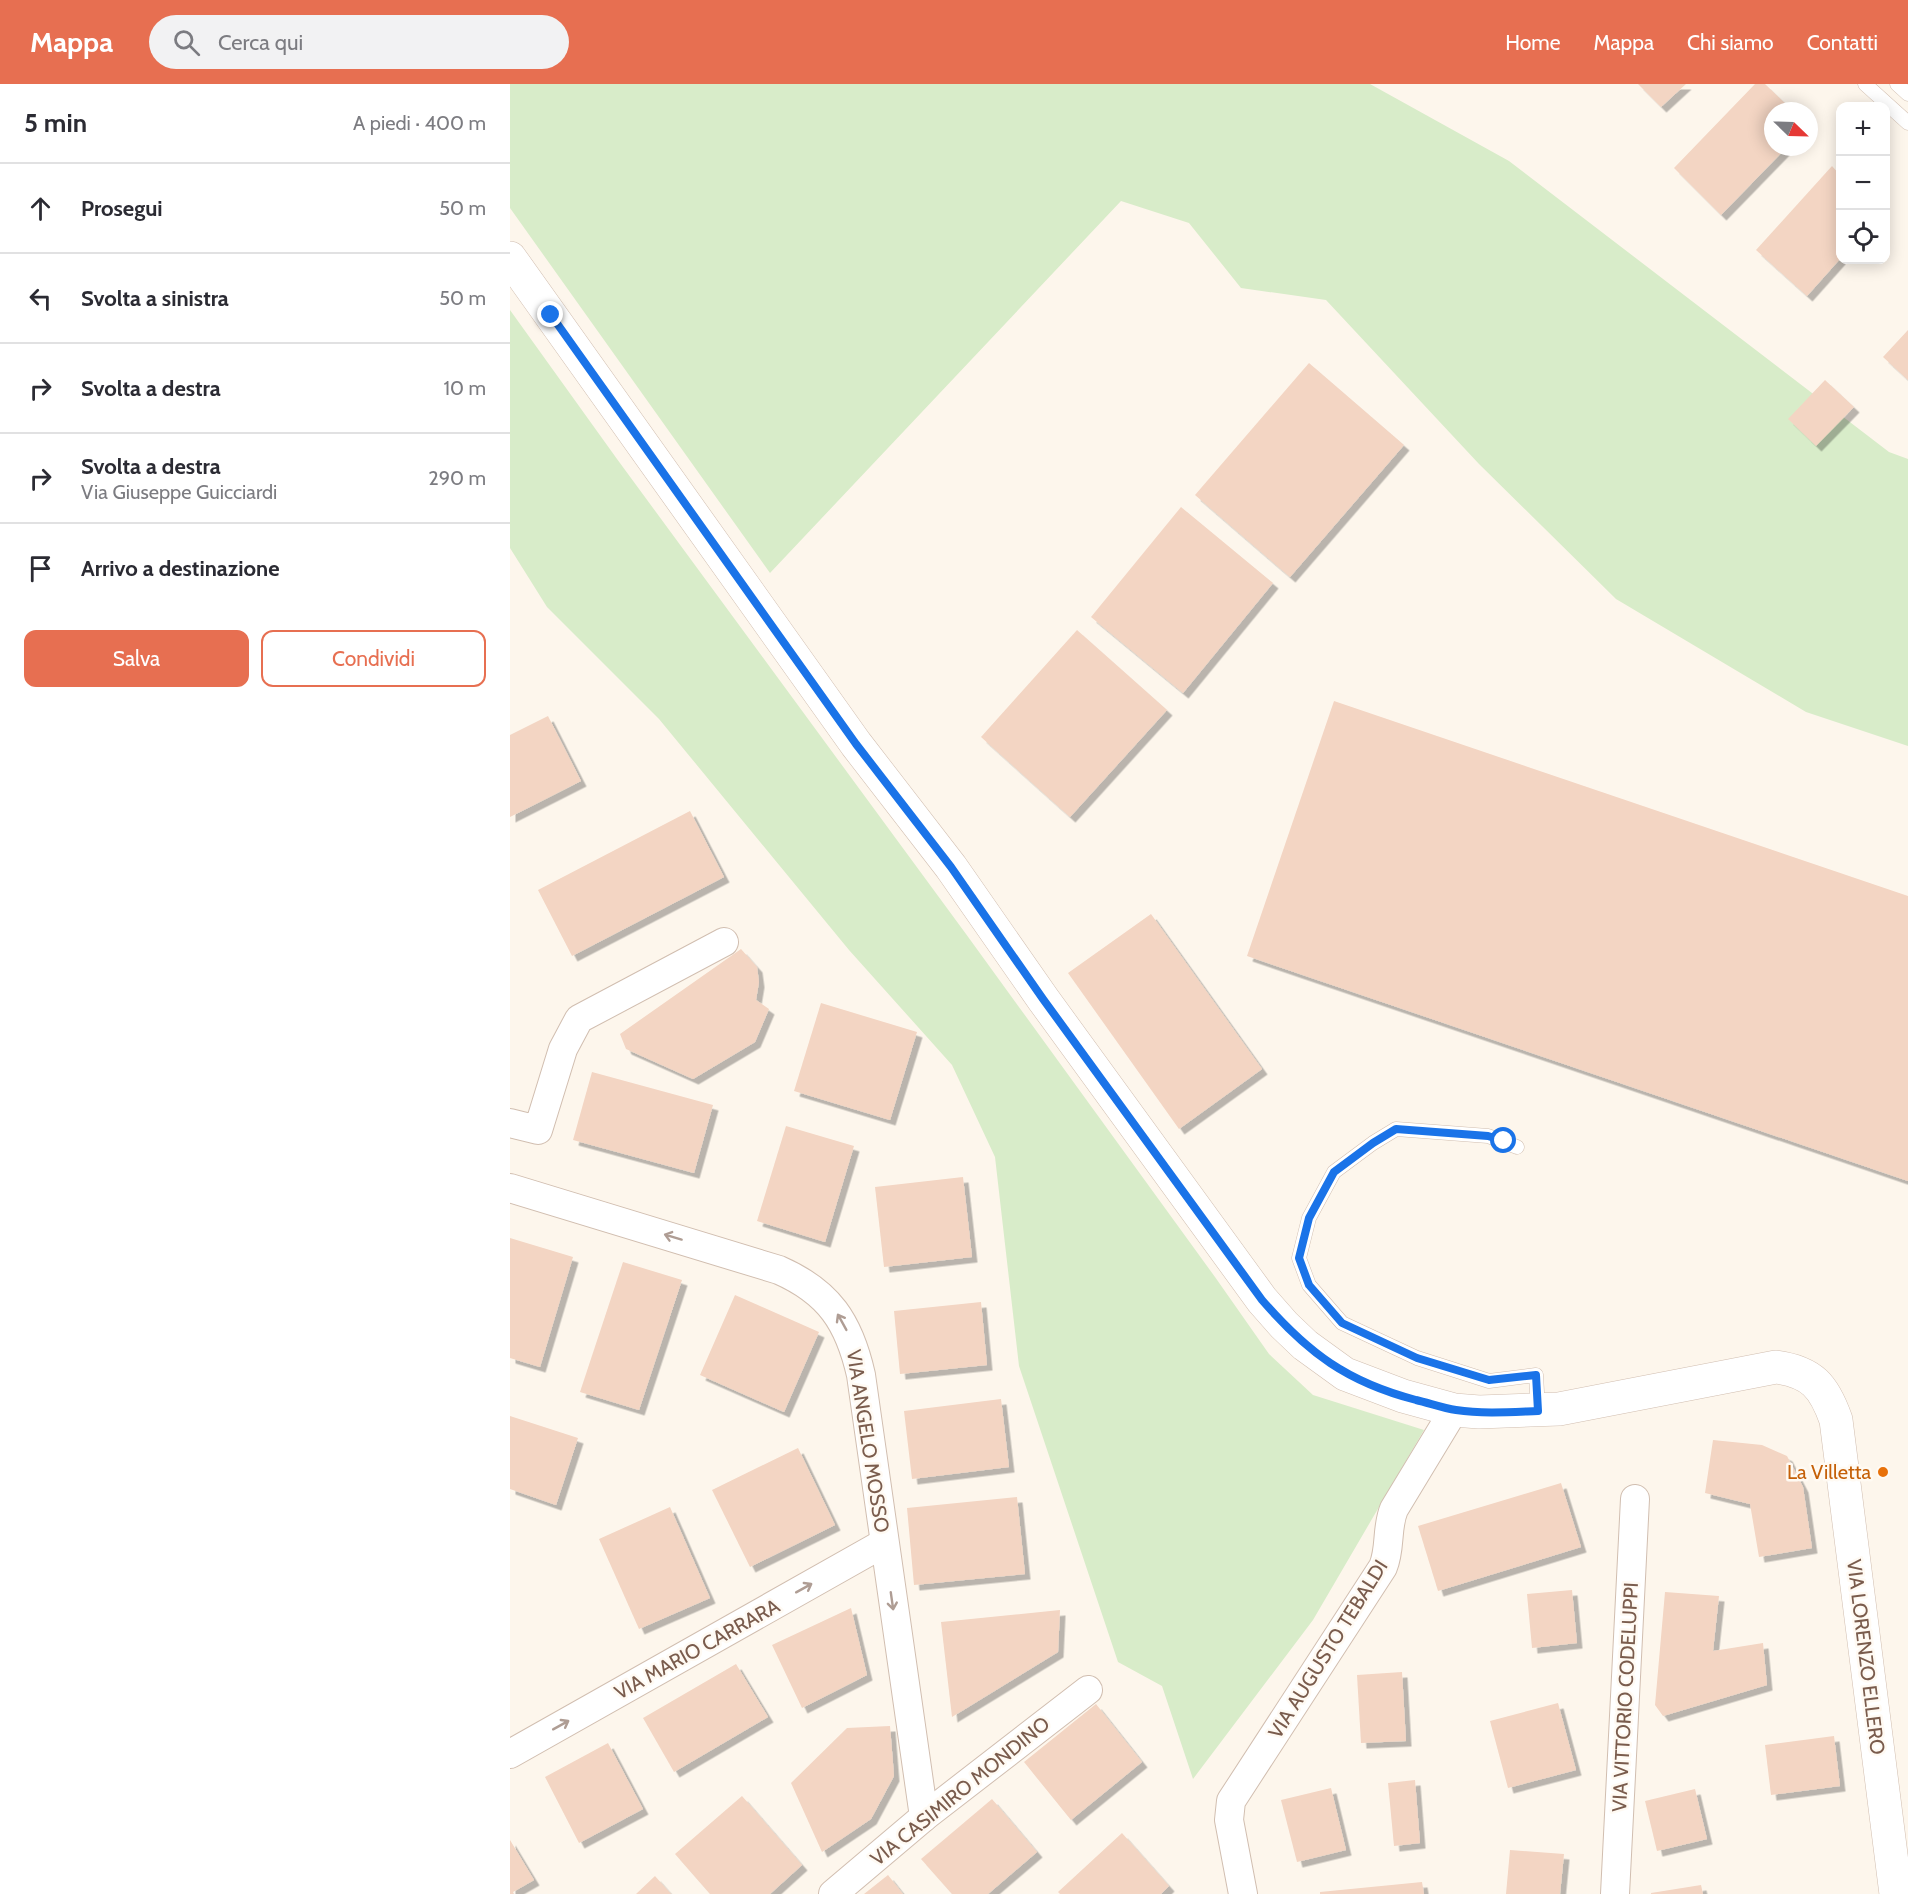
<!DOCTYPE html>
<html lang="it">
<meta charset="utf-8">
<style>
:root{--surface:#fff;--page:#f2f2f3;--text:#2b2b33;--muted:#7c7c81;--line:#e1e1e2;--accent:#e76f51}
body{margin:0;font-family:Cabin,sans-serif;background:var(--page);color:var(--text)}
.controls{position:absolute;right:18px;top:18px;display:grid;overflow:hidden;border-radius:12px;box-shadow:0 3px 15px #0003}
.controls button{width:54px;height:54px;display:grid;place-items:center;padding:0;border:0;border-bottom:2px solid var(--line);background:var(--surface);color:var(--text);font:30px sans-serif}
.compass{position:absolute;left:1254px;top:18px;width:54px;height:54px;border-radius:50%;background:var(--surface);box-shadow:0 3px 15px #0003;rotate:113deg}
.stop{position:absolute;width:18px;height:18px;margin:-14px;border:4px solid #1a73e8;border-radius:50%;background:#fff}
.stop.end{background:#1a73e8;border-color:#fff;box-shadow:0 2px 6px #0008}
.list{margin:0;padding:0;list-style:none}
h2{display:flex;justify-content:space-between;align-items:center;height:78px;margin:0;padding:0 24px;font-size:26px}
h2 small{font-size:20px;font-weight:400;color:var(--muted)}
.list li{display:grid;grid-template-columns:39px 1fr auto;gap:18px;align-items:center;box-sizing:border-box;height:90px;padding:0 24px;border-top:2px solid var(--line)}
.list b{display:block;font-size:22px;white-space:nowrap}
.list p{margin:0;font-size:20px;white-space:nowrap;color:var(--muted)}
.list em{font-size:20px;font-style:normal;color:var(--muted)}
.actions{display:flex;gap:12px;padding:18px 24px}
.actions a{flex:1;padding:14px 0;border:2px solid var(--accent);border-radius:12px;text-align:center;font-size:21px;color:var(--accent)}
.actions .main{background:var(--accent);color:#fff}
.icon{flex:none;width:33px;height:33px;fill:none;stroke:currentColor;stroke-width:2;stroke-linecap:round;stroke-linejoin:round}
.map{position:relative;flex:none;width:1398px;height:1810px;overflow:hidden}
header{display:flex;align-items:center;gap:36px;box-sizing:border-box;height:84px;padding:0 30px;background:var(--accent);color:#fff}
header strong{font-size:28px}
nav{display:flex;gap:33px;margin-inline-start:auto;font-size:21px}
.search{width:420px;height:54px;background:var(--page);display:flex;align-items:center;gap:15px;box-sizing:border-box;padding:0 21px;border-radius:33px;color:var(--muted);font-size:22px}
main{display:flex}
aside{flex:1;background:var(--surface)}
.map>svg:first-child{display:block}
.green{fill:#d8ecc9}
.building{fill:#f3d5c3;filter:url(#shadow)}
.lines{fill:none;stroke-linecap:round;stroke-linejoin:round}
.service-casing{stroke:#d1beb0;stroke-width:15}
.minor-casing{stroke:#d1beb0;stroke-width:30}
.tertiary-casing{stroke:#d1beb0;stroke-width:34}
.service{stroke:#fff;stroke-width:14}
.minor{stroke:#fff;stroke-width:28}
.tertiary{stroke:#fff;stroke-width:33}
.oneway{stroke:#af9d94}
.route{stroke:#1a73e8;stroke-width:8}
.food-dot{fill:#e8710a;stroke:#fffaf3;stroke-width:2}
.labels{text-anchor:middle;stroke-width:5;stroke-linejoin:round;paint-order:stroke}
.street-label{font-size:20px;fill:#7a5c4d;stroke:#fffaf3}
.food-label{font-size:20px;fill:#c56008;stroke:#fffaf3;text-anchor:end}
</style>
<header>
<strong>Mappa</strong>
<div class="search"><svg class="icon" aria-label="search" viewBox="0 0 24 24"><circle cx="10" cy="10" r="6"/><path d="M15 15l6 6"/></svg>Cerca qui</div>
<nav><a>Home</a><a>Mappa</a><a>Chi siamo</a><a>Contatti</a></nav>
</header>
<main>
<aside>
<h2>5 min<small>A piedi · 400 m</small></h2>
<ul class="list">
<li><svg class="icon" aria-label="ahead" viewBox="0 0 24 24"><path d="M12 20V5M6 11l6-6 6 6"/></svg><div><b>Prosegui</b></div><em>50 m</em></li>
<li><svg class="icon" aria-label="left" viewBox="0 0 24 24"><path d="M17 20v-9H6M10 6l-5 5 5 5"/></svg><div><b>Svolta a sinistra</b></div><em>50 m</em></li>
<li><svg class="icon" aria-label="right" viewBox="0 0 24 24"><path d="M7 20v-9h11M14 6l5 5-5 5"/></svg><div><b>Svolta a destra</b></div><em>10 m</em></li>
<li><svg class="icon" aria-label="right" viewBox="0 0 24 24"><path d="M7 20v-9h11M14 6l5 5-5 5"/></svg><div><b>Svolta a destra</b><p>Via Giuseppe Guicciardi</p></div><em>290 m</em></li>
<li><svg class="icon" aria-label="arrive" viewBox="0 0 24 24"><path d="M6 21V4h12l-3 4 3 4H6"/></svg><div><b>Arrivo a destinazione</b></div></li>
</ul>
<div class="actions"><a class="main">Salva</a><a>Condividi</a></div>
</aside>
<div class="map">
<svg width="1398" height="1810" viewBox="0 0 1398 1810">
<defs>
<filter id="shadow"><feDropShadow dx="5.5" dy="5.5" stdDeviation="0" flood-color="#0004"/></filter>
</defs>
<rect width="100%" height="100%" fill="#fdf6ec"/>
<!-- green -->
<g class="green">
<polygon points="0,0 860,0 999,77 1379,368 1398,375 1398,662 1296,628 1106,515 969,380 816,216 731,204 679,139 611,117 260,489 0,124"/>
<polygon points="0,226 107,375 456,850 705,1193 759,1270 803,1311 914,1346 803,1536 683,1695 652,1602 608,1578 509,1282 485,1073 442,981 339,866 149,635 37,523 0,464"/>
</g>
<!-- building -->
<g class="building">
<polygon points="1128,0 1176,0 1151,23"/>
<polygon points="1245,0 1255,0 1283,27 1263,27 1263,63 1277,63 1211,131 1164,84"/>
<polygon points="1322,82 1330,91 1330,175 1297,212 1246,166"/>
<polygon points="1398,246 1398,296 1373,273"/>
<polygon points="799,279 894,361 780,493 685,411"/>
<polygon points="1315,296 1344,323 1306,362 1278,335"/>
<polygon points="671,423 763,499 673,609 581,533"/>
<polygon points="567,546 657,626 560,733 471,653"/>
<polygon points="824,617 1398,812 1398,1097 737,872"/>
<polygon points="38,632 71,697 0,733 0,651"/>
<polygon points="180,727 214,793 62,872 28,806"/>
<polygon points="641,830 752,985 669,1045 558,889"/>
<polygon points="231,865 247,883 249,898 246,916 259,925 245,958 183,995 116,965 110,950"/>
<polygon points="311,919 407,948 380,1036 284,1007"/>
<polygon points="82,988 203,1021 184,1089 63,1056"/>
<polygon points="276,1042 344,1062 315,1158 247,1137"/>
<polygon points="453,1093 462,1173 374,1183 365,1103"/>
<polygon points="0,1154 63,1173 30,1283 0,1274"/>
<polygon points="113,1178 172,1196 129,1326 70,1308"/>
<polygon points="225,1211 309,1248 274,1328 190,1291"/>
<polygon points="471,1218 477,1281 390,1290 384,1227"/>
<polygon points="491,1315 499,1383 402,1395 394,1327"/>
<polygon points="0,1332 68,1354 46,1421 0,1405"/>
<polygon points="1203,1356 1252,1361 1277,1372 1293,1403 1302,1464 1249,1473 1240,1420 1195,1409"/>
<polygon points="288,1364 325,1441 240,1483 202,1406"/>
<polygon points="1051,1399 1071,1463 928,1507 908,1442"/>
<polygon points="507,1413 515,1490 404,1501 397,1424"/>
<polygon points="160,1423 200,1514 129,1545 89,1455"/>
<polygon points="1062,1506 1067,1559 1022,1564 1017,1510"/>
<polygon points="1155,1508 1209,1512 1203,1567 1253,1559 1257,1601 1153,1632 1145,1621"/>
<polygon points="341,1524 357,1591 292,1624 262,1561"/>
<polygon points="550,1526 548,1568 442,1633 431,1538"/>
<polygon points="226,1580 258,1633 164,1688 133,1634"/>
<polygon points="892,1588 896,1657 851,1659 847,1591"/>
<polygon points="1048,1619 1066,1686 998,1704 980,1637"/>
<polygon points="586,1620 632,1678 561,1736 514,1678"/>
<polygon points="380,1642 384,1692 361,1735 312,1768 281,1699 337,1644"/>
<polygon points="1324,1652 1330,1702 1261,1711 1255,1661"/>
<polygon points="98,1659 133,1725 69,1759 35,1693"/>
<polygon points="905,1696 910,1759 884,1762 878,1699"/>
<polygon points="821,1704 836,1766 787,1778 771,1716"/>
<polygon points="1185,1705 1197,1755 1147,1767 1135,1717"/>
<polygon points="232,1712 292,1781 260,1810 200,1810 165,1770"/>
<polygon points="482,1715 527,1768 478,1810 442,1810 411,1775"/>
<polygon points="612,1749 659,1802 651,1810 550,1810 548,1808"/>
<polygon points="0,1756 24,1796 3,1808 4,1810 0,1810"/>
<polygon points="1000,1766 1054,1770 1050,1810 996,1810"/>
<polygon points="378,1791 393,1810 354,1810"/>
<polygon points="145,1792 161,1810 126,1810"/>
<polygon points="912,1798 914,1810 810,1810 810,1808"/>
<polygon points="1191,1801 1193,1810 1141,1810 1141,1809"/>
</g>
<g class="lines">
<defs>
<g id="service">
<polyline points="1355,0 1398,39"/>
<polyline points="1387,0 1398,10"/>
<polyline points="1007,1063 978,1052 886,1045 863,1059 824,1088 799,1134 789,1174 799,1201 832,1239 907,1274 979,1297 1026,1291 1028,1326"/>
</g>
<g id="minor">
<polyline points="0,1039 28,1046 53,965 69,935 214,858"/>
<path d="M0,1104L269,1186C319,1208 339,1238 351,1291L414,1733"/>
<polyline points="0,1670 374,1459"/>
<polyline points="323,1810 414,1733 578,1606"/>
<path d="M733,1810L719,1736L721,1717L873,1483C881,1464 876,1444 884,1425L944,1326"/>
<polyline points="1105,1810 1125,1415"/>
</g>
<path id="tertiary" d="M0,174L346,660L441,783L533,915L752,1216L774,1241L795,1261L835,1290L893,1312L944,1326L969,1328L1049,1325L1266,1283C1302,1288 1314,1302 1326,1336L1386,1810"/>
</defs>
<!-- service casing -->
<use href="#service" class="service-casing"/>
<!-- minor casing -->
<use href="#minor" class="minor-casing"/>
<!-- tertiary casing -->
<use href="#tertiary" class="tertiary-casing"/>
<!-- service -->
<use href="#service" class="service"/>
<!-- minor -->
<use href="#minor" class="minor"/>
<!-- tertiary -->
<use href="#tertiary" class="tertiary"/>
</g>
<!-- one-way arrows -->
<defs><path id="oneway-shaft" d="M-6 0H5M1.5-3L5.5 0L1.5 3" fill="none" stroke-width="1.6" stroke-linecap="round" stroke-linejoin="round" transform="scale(1.5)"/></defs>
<g class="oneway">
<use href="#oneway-shaft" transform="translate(163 1153) rotate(-163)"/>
<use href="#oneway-shaft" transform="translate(332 1238) rotate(-119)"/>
<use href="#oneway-shaft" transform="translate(294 1504) rotate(-29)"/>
<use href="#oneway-shaft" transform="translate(382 1517) rotate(82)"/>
<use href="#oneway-shaft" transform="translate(51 1641) rotate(-29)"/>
</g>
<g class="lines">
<!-- route -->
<path class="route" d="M41,231L346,660L441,783L533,915L752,1216C798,1269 837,1298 906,1316C919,1319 933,1324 946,1326C973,1330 1001,1328 1028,1327L1026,1291L979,1296L907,1274L832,1239L799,1201L789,1174L799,1134L824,1088L863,1059L886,1045L978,1052L994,1057"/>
</g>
<!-- markers -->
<circle class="food-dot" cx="1373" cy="1388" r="6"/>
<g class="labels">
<!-- street labels -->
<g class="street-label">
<text transform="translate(358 1357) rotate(81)" y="7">VIA ANGELO MOSSO</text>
<text transform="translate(187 1565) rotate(-29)" y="7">VIA MARIO CARRARA</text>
<text transform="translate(818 1565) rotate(-58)" y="7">VIA AUGUSTO TEBALDI</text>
<text transform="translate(1356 1573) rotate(83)" y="7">VIA LORENZO ELLERO</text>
<text transform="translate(1115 1613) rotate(-87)" y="7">VIA VITTORIO CODELUPPI</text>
<text transform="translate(450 1707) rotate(-39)" y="7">VIA CASIMIRO MONDINO</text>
</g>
<!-- food labels -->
<g class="food-label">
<text x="1361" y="1395">La Villetta</text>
</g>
</g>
</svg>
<div class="controls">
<button>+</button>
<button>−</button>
<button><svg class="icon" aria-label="locate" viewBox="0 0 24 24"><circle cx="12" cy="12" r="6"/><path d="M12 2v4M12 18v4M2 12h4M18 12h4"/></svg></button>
</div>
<svg class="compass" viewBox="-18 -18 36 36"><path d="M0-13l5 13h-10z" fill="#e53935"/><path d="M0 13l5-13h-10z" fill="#7c7c81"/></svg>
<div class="stop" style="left:994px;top:1057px"></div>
<div class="stop end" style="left:41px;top:231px"></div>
</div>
</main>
